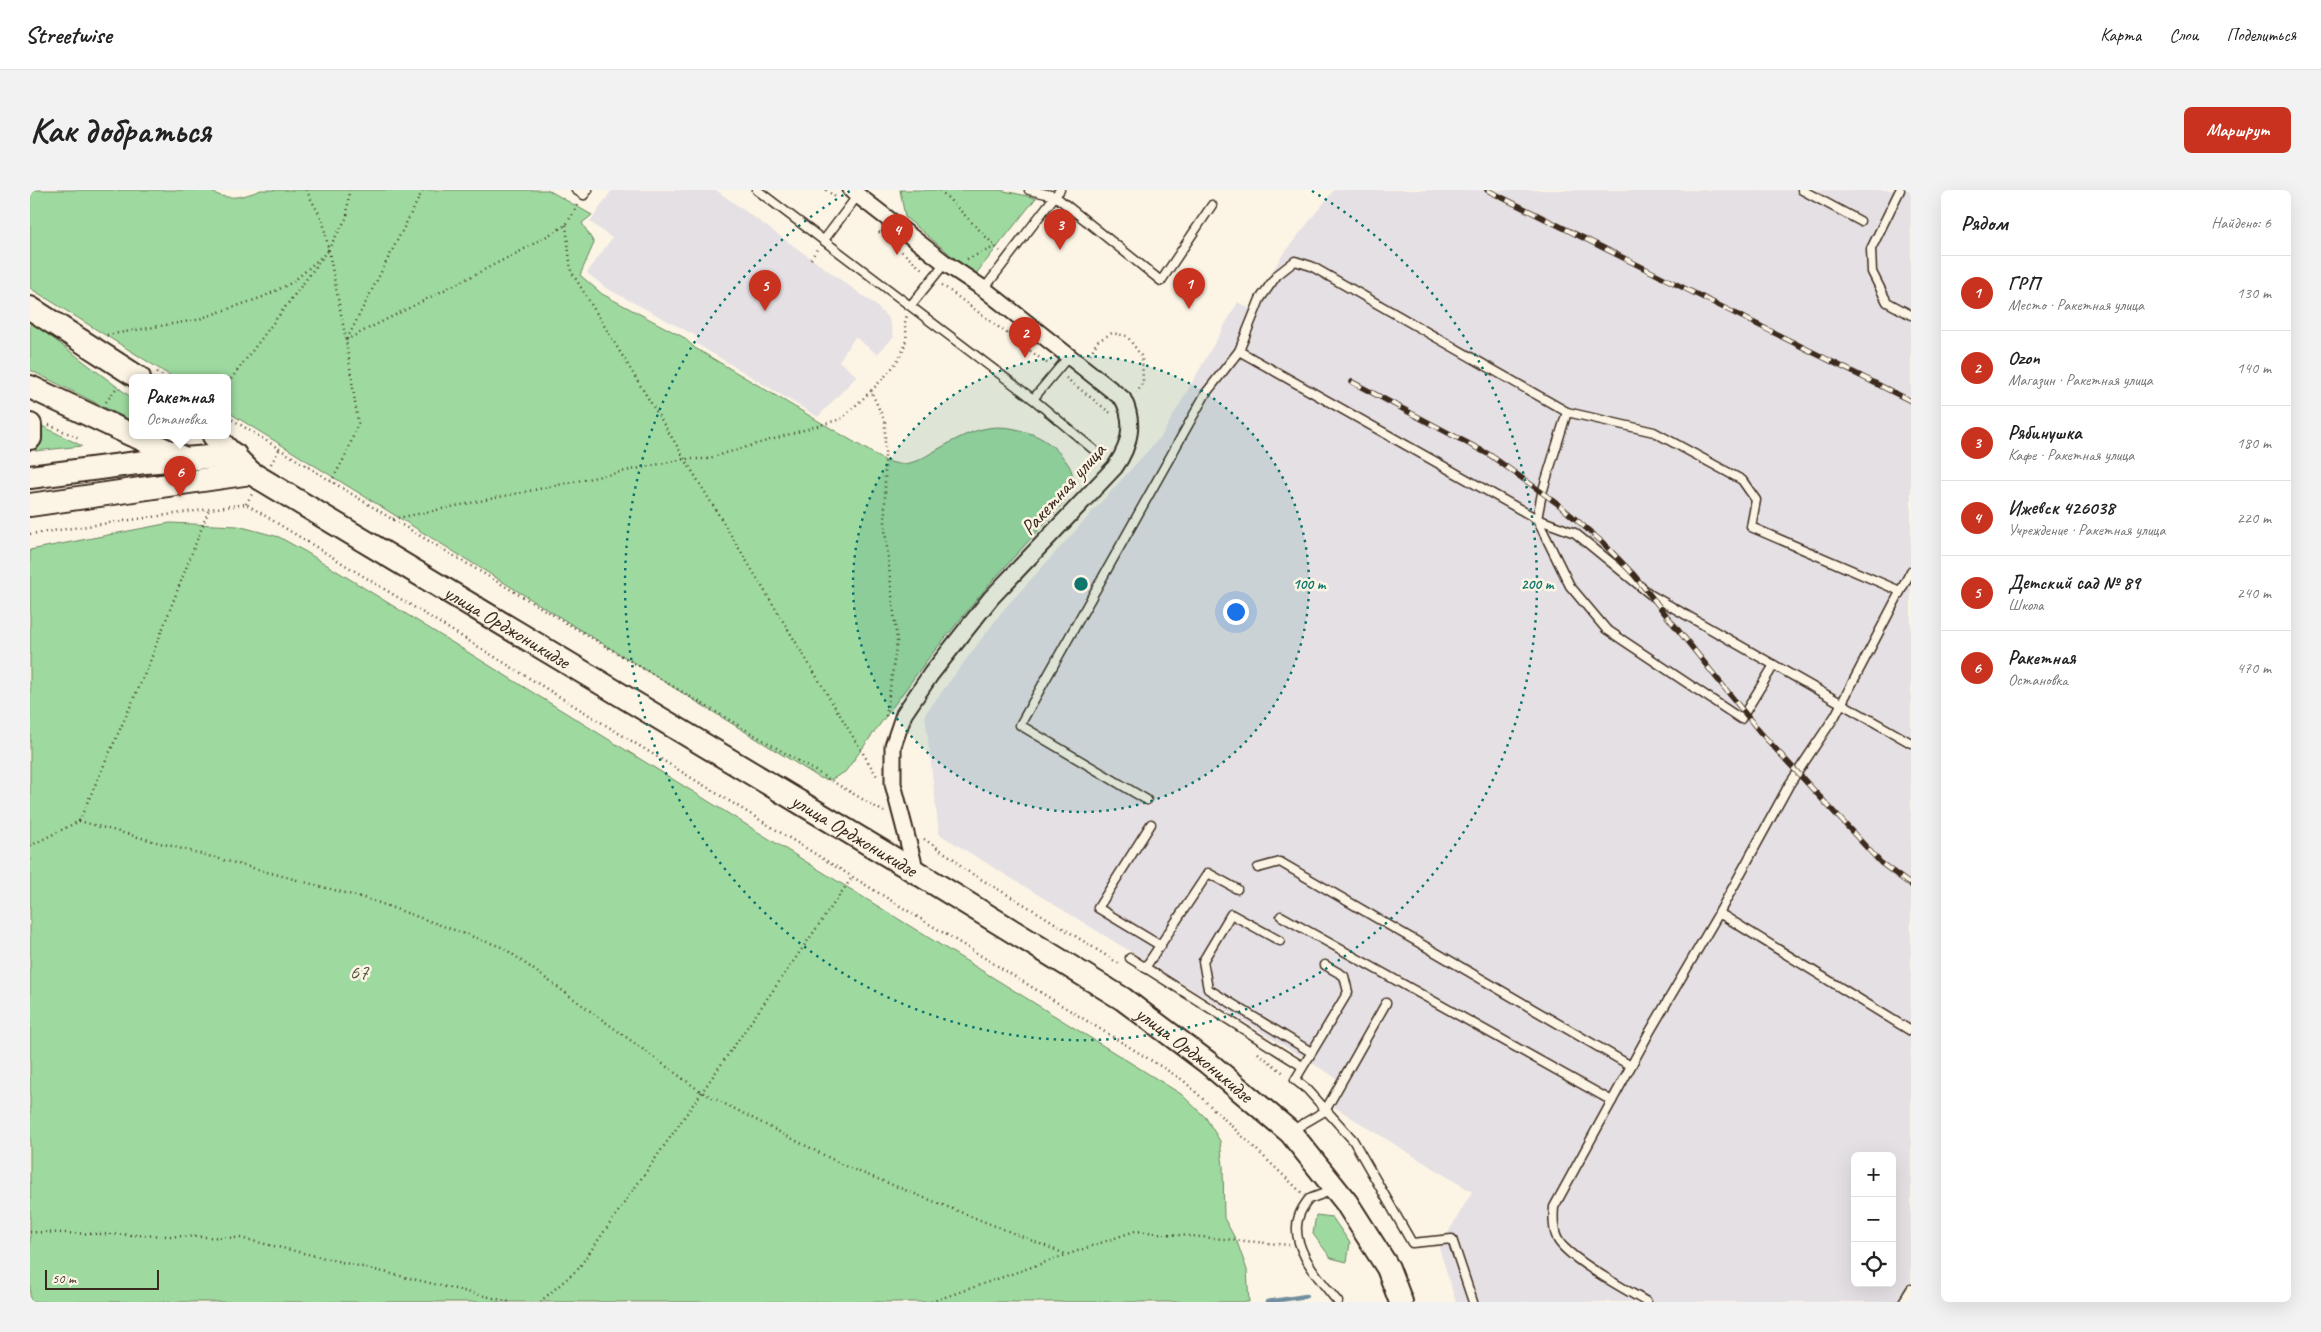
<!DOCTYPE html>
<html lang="ru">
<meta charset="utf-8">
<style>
:root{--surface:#fff;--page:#f2f2f2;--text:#222;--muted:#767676;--line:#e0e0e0;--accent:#c8321e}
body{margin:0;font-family:Caveat,sans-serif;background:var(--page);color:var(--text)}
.controls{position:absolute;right:15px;bottom:15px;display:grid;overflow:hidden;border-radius:8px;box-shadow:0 5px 20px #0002}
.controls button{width:45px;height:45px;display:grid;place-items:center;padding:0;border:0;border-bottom:1px solid var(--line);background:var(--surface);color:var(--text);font:25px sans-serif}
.scale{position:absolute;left:15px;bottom:12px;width:114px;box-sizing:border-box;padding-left:5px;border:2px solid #3b2a1e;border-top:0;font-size:14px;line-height:18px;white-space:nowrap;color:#3b2a1e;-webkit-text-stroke:4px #fcf5e5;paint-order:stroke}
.you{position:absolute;left:1205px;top:421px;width:18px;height:18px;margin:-12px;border:4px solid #fff;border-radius:50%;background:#1a73e8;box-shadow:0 0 0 8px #1a73e833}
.badge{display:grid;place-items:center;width:32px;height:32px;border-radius:50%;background:var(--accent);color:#fff;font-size:16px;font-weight:700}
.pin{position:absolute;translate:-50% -41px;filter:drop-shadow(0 1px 2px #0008)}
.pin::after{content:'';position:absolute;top:26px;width:18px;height:15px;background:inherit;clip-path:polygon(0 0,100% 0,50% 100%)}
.popup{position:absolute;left:99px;top:184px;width:102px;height:65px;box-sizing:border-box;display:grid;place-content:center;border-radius:8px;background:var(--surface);filter:drop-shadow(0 1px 4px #0005);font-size:16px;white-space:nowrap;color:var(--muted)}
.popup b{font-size:19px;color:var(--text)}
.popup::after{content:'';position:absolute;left:50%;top:100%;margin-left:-10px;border:10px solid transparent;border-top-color:var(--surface)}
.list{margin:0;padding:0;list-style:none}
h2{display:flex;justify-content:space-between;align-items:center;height:65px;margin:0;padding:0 20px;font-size:21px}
h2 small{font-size:16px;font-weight:400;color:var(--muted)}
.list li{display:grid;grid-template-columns:32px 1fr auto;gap:15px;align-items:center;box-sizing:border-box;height:75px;padding:0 20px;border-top:1px solid var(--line)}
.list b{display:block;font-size:19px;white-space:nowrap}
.list p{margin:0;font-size:16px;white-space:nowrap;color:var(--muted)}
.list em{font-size:16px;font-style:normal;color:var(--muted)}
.icon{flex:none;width:28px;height:28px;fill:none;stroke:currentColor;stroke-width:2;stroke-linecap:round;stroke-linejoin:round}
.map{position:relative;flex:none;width:1881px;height:1112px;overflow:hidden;border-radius:8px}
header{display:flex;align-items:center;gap:30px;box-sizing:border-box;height:70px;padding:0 25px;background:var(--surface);border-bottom:1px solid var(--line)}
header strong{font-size:24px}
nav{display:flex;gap:28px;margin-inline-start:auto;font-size:18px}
.intro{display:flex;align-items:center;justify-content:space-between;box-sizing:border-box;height:120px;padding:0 30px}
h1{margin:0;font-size:35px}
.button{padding:12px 22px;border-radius:8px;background:var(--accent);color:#fff;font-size:18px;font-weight:700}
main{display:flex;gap:30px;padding:0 30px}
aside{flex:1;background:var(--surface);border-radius:8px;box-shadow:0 5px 20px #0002}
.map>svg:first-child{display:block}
.built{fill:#e5e0e4;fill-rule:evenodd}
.green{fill:#9edaa0;stroke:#6c825f}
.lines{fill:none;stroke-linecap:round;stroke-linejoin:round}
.stream{stroke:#6f8e9e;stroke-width:4.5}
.lane-casing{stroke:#3b2a1e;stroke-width:11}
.street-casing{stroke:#3b2a1e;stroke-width:19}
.primary-casing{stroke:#3b2a1e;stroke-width:26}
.path{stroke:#3b2a1e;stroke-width:2.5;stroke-dasharray:1 4;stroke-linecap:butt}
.lane{stroke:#fcf5e5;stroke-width:8}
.street{stroke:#fcf5e5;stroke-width:15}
.primary{stroke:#fcf5e5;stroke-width:22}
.rail-casing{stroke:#3b2a1e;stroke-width:5.5}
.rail{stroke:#fcf5e5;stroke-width:4;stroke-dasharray:11;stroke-linecap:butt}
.ring{fill:none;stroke:#0f766e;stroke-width:2.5;stroke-dasharray:2.5 5}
.labels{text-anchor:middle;stroke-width:5;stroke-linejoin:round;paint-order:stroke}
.street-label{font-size:21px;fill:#3b2a1e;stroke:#fcf5e5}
.park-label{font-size:21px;fill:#54563e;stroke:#fcf5e5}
.centre{fill:#0f766e;stroke:#fcf5e5;stroke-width:2.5}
.ring-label{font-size:15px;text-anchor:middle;font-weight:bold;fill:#0f766e;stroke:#fcf5e5;stroke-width:5;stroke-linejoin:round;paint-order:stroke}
</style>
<header>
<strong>Streetwise</strong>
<nav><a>Карта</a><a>Слои</a><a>Поделиться</a></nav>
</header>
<div class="intro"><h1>Как добраться</h1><a class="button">Маршрут</a></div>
<main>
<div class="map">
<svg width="1881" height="1112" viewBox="0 0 1881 1112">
<rect width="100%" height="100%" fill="#fcf5e5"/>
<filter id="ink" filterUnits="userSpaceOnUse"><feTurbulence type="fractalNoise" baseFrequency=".02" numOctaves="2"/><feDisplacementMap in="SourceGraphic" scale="10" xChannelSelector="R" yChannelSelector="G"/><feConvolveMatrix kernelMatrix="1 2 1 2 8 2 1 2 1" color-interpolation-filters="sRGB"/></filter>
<g filter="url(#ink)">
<!-- built -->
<g class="built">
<polygon points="582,0 686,0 843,113 859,129 864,147 847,164 825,147 809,171 827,186 788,227 665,153 668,147 576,98 557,83 582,48 560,32"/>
<path d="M1304,0H1881V1112H1426L1409,1058L1442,1002L1304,917L1316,894L909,644L895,524L974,419L1132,245L1208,112L1220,119L1251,67ZM1825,966H1862V1093H1825Z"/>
</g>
<!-- green -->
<g class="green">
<path d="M0,0H179C196,12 213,7 231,0H518L562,25L552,33L564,53L550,85L572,104L653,147L665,158L856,271C861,272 867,274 871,274C883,274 893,268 903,262C935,244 959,229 996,242C1014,247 1028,259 1038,274C1048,289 1040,302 1031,315L957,397L897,470L815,582L800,590L790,588L198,222V188H144L0,98Z"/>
<polygon points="870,0 970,0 1006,8 945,85 875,27"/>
<polygon points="0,131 102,208 102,231 0,180"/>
<polygon points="10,235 52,256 5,261 10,249"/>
<polygon points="140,333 208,336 249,347 276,362 1151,904 1176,928 1190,951 1193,976 1194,1028 1207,1052 1217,1080 1219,1112 0,1112 0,360"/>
<polygon points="1286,1025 1302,1027 1320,1053 1317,1072 1301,1068 1283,1044"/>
</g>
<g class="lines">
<!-- stream -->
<polyline class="stream" points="1237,1112 1276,1106"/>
<defs>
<g id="lane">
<polyline points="546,0 554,5 558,0"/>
<polyline points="727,0 1003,209 1064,260"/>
<polyline points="1030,0 1025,6 1131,91 1182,15"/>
<polyline points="1772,0 1830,31"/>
<polyline points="1870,0 1841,59 1842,82 1857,112 1881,125"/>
<polyline points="794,50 828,5"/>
<polyline points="954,99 1025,6 999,0"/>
<polyline points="881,115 915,73"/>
<polyline points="1209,161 1507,329 1540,396 1576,439 1711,529 1744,475"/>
<polyline points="1003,209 1039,166"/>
<polyline points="1870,401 1721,337 1726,310 1712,290 1624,242 1537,222 1512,303 1507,329 1545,343 1621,405 1881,553"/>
<polyline points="1117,610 990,535 1176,203 1209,161 1230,109 1247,85 1265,71 1281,76 1537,222"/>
<polyline points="1121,634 1068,718 1131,756"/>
<polyline points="1228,678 1250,672 1601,876"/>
<polyline points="1689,723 1759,595 1805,526 1881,381"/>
<polyline points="1251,726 1582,911"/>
<polyline points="1250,751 1201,724 1173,771 1178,799 1281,862"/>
<polyline points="1100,768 1272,876"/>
<polyline points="1295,775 1314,786 1318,802 1265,890 1277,899 1323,950 1382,1053 1422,1049 1443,1112"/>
<polyline points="1115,778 1178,683 1207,699"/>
<polyline points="1261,941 1295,921 1356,813"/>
<path d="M1304,1005L1298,1002L1279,1009C1275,1014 1271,1020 1269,1026C1258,1056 1291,1091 1308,1112"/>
<path d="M1617,1112C1598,1101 1535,1067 1527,1048C1523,1039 1523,1028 1524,1017L1619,843L1689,723L1881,841"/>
<polyline points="1873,1112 1881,1099"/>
</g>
<path id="street" d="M821,0L915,73L954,99L1093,209C1105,232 1100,256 1085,277L961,408L901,484L874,524L863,556V594L886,682"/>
<g id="primary">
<polyline points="0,118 109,188"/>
<polyline points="0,197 102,245"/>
<polyline points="0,235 0,248"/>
<polyline points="105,246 153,268"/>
<path id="s1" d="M184,246L221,283L886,682L1093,809L1177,872L1260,942L1316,1012L1358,1078L1371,1112"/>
<polyline points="0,287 115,272 205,265"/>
<polyline points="0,315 221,283"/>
</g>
</defs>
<!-- lane casing -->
<use href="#lane" class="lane-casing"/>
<!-- street casing -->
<use href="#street" class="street-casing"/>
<!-- primary casing -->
<use href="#primary" class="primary-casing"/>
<!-- path -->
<g class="path">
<polyline points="276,0 293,31 316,150 328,233 317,263 301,292"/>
<polyline points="796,0 808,9"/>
<polyline points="910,0 970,61"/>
<polyline points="536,35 541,81 848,588"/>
<polyline points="849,42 894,81"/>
<polyline points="298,60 317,27 319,0"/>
<polyline points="781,69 787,59"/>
<polyline points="937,69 965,57"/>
<polyline points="912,95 1018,174"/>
<polyline points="77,145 166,130 233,107 263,92 298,61"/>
<polyline points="317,149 393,0"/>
<polyline points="316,150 491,61 536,35 549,13"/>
<polyline points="1060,164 1068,151 1082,143 1097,146 1112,167 1113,192 1107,203"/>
<polyline points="127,182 136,188"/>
<polyline points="1036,188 1083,225"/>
<polyline points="198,193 293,67"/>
<polyline points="76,212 88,196"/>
<polyline points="198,227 362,329 854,622"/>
<polyline points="19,235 49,248"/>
<polyline points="241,274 249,260"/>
<polyline points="216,314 222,304"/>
<polyline points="363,329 654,269 676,269 811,229 841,201"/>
<polyline points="0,344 216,314 1153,890 1272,1003"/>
<path d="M856,526L867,451L855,340V232L841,201C855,186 873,170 876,149C878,139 872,137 877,126"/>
<polyline points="49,631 341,710 474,758 670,901 815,976 1038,1065"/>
<polyline points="894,649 924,669 932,678 1012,725 1091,775"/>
<polyline points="0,656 49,631 117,479 179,319"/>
<polyline points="1228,863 1255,884"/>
<polyline points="0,1042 210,1048 480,1112"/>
<polyline points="510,1112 548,1079 823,686"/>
<polyline points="901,1112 1105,1041 1259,1055"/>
</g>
<!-- lane -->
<use href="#lane" class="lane"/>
<!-- street -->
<use href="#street" class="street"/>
<!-- primary -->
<use href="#primary" class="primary"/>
<defs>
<g id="rail">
<polyline points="1457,0 1881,211"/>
<polyline points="1322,192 1460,265 1528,314 1572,352 1604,385 1730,542 1851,673 1881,695"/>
</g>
</defs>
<!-- rail casing -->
<use href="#rail" class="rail-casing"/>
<!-- rail -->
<use href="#rail" class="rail"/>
</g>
</g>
<!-- distance rings -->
<circle cx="1051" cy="394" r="228" fill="#0f766e" fill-opacity=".12"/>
<g class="ring">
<circle cx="1051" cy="394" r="228"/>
<path d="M1282 1A456 456 0 1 1 820 1"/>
</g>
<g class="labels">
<!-- street labels -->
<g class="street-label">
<text transform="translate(1033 299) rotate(-48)" y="7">Ракетная улица</text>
<text dy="7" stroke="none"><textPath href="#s1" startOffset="351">улица Орджоникидзе</textPath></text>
<text dy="7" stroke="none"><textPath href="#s1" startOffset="756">улица Орджоникидзе</textPath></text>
<text dy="7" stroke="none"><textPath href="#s1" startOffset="1161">улица Орджоникидзе</textPath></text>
</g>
<!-- park labels -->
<g class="park-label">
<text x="329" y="789">67</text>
</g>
</g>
<circle cx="1051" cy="394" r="8" class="centre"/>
<g class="ring-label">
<text x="1279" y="399">100 m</text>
<text x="1507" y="399">200 m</text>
</g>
</svg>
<div class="controls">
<button>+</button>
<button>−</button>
<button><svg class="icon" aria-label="locate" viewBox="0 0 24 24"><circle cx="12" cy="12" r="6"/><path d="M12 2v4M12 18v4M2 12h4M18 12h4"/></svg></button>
</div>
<div class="scale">50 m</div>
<div class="you"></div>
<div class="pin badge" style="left:1159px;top:119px">1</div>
<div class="pin badge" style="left:995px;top:168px">2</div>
<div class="pin badge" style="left:1030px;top:60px">3</div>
<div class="pin badge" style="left:867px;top:65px">4</div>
<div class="pin badge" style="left:735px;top:121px">5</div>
<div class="pin badge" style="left:150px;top:307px">6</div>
<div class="popup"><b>Ракетная</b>Остановка</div>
</div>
<aside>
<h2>Рядом<small>Найдено: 6</small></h2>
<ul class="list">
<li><span class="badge">1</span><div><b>ГРП</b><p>Место · Ракетная улица</p></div><em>130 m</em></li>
<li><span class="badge">2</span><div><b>Ozon</b><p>Магазин · Ракетная улица</p></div><em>140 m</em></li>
<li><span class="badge">3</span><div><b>Рябинушка</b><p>Кафе · Ракетная улица</p></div><em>180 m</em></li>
<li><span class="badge">4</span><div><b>Ижевск 426038</b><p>Учреждение · Ракетная улица</p></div><em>220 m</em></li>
<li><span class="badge">5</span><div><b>Детский сад № 89</b><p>Школа</p></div><em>240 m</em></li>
<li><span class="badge">6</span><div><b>Ракетная</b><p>Остановка</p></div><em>470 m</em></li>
</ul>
</aside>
</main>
